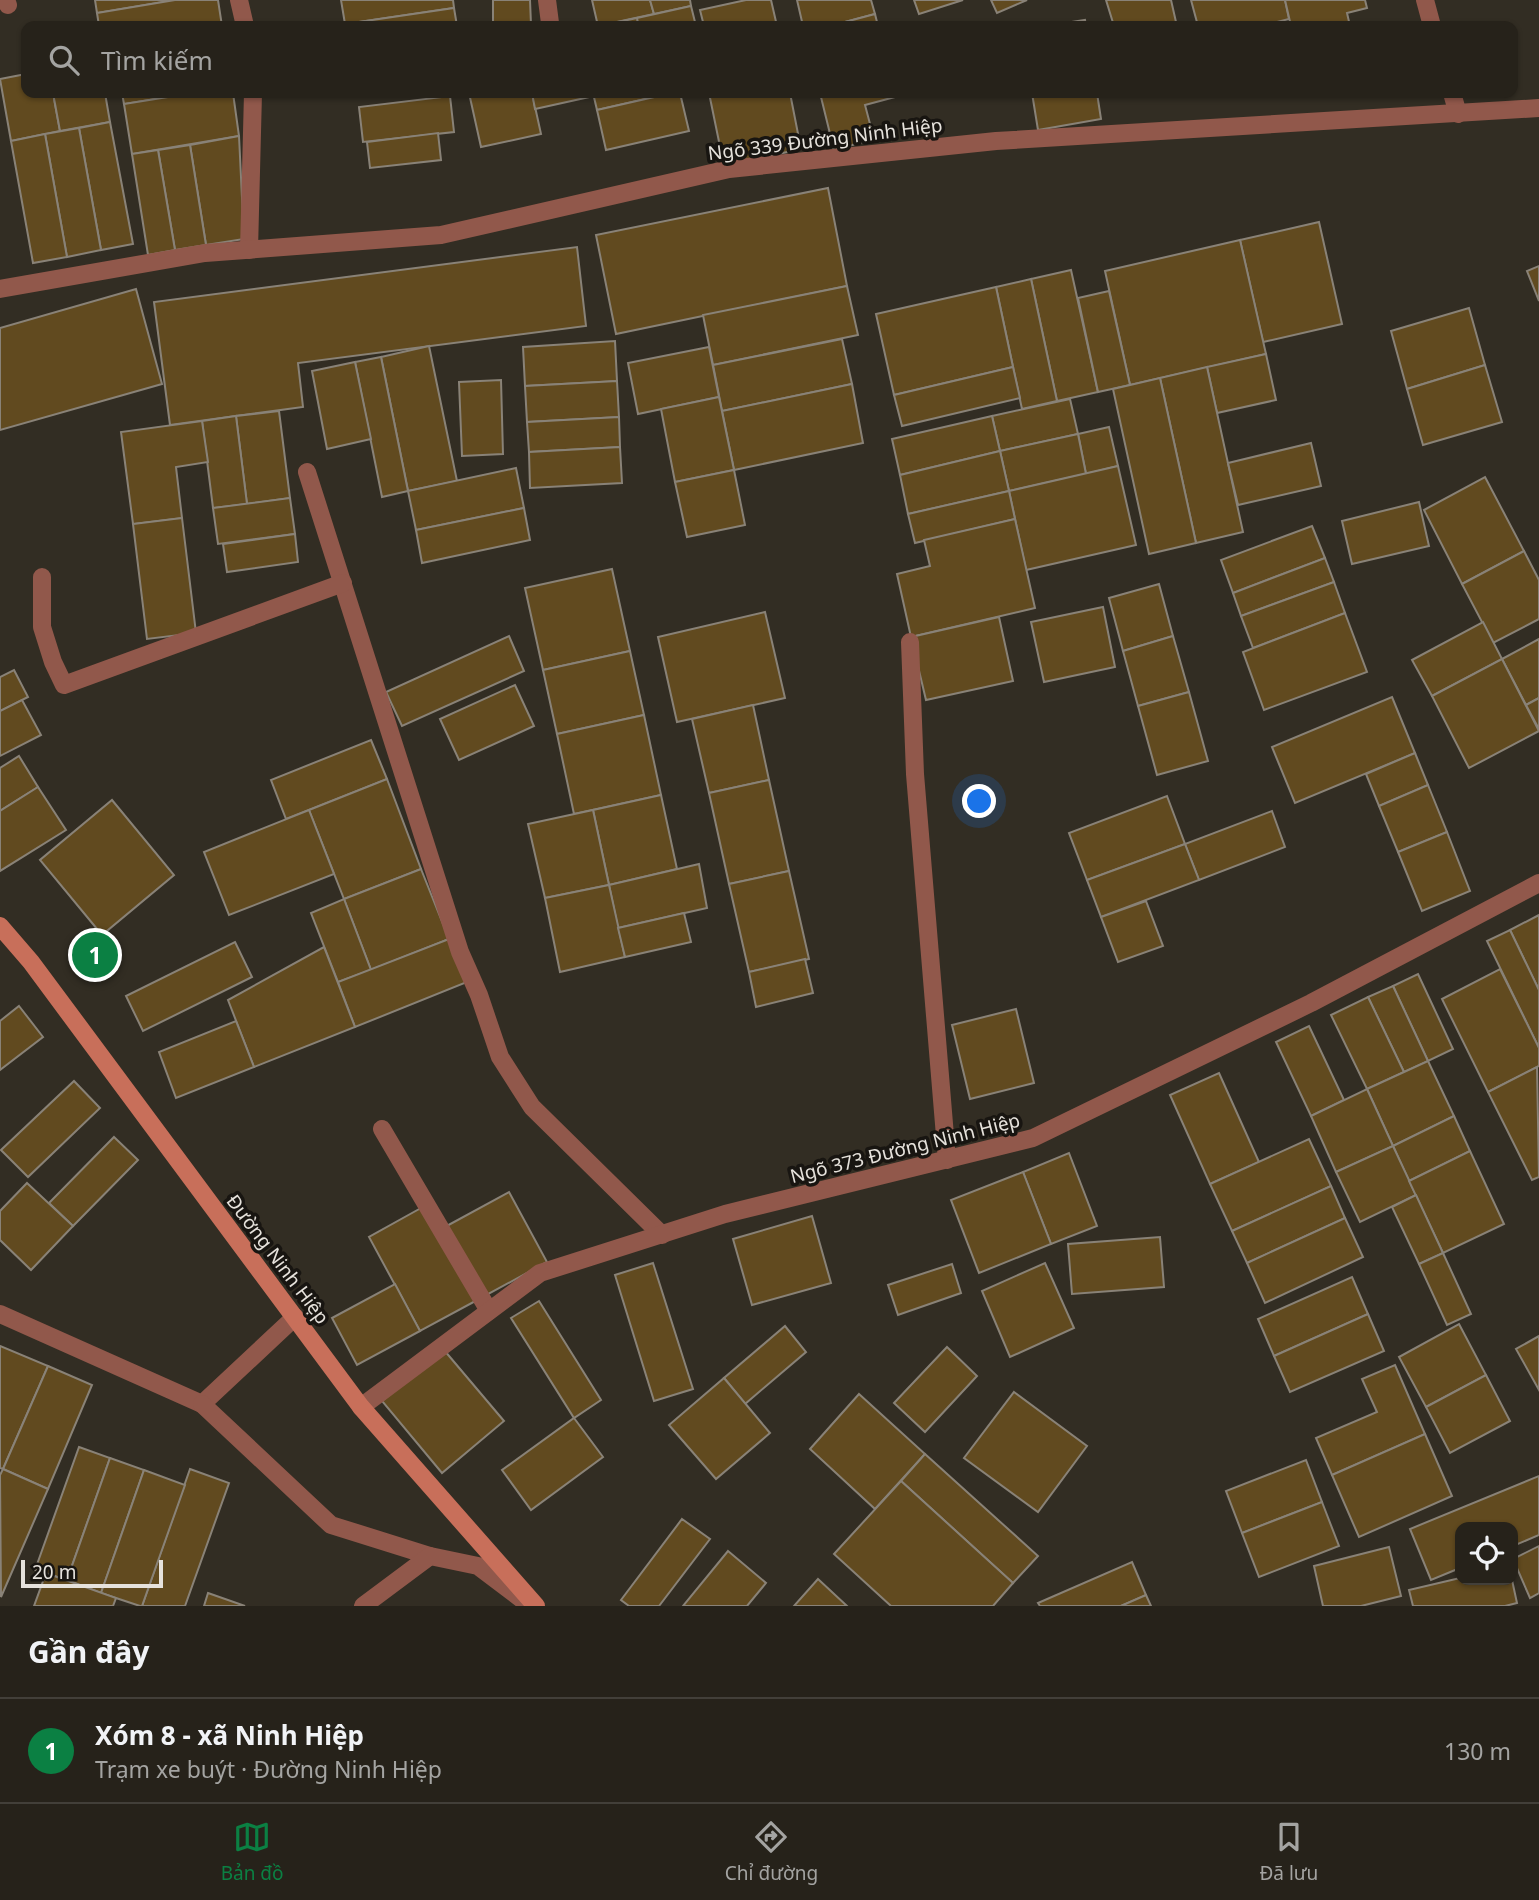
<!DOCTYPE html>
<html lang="vi">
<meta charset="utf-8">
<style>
:root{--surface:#26221a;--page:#322f27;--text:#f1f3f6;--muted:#a4a4a2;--line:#423f39;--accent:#0b8043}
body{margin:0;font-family:"Noto Sans",sans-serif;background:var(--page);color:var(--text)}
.controls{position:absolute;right:21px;bottom:21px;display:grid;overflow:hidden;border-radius:14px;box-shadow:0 2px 5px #0004}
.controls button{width:63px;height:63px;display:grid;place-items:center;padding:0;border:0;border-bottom:2px solid var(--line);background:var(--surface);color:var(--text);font:35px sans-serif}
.scale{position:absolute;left:21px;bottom:18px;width:142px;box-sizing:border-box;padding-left:7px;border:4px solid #e6e2dc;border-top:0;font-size:19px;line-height:24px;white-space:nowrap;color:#e6e2dc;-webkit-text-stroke:5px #181511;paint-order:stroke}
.you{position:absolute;left:980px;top:802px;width:24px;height:24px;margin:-18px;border:5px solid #fff;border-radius:50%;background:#1a73e8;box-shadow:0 0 0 10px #1a73e833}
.badge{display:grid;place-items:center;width:46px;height:46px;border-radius:50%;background:var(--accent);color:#fff;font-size:23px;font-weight:700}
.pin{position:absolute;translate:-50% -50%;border:4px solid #fff;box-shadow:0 2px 7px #0006}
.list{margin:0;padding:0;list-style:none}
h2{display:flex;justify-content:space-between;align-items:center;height:91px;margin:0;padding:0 28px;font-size:30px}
h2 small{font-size:23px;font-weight:400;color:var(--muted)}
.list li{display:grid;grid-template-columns:46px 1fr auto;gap:21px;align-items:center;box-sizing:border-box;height:105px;padding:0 28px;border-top:2px solid var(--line)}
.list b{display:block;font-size:26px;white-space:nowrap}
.list p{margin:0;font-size:23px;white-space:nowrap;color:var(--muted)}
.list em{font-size:23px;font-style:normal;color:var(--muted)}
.icon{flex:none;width:38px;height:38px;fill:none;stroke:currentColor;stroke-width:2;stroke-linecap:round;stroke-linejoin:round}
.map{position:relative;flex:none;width:1539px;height:1606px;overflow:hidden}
.search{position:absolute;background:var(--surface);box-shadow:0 2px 5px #0004;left:21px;right:21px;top:21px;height:77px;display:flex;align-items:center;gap:18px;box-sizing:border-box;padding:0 24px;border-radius:14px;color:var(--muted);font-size:26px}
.sheet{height:196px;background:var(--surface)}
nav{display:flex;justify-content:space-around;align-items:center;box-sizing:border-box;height:98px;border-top:2px solid var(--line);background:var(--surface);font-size:19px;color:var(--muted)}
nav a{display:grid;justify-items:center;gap:4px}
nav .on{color:var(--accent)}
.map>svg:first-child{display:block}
.building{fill:#614a1f;stroke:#898277;stroke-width:2}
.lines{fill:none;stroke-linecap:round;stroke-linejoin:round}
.lane{stroke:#91584b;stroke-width:18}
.street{stroke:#91584b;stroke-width:18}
.secondary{stroke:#c86f5a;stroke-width:18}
.labels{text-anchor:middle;stroke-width:7;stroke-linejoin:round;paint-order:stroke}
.street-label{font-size:19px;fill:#e6e2dc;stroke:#181511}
</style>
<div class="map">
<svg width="1539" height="1606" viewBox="0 0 1539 1606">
<rect width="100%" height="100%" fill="#322d23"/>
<!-- building -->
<g class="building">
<polygon points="95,0 175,0 97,13"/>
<polygon points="175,0 218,0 222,26 99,26 97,13"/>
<polygon points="341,0 453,0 454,8 345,24"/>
<polygon points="493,0 530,0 531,25 493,26"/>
<polygon points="592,0 650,0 654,14 598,26"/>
<polygon points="650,0 690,0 691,6 654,14"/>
<polygon points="746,0 771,0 777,26 704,26 700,10"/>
<polygon points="797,0 871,0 875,14 830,26 803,26"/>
<polygon points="914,0 963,0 919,14"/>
<polygon points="991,0 1027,0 997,13"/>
<polygon points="1106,0 1171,0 1176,22 1157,26 1114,26"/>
<polygon points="1191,0 1285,0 1289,19 1261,26 1198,26"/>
<polygon points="1285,0 1365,0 1367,8 1347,13 1350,26 1291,26"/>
<polygon points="691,6 696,26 638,26 637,18"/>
<polygon points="454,8 457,26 345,26 345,24"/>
<polygon points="875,14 878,26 830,26"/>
<polygon points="637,18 638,26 599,26"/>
<polygon points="1085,20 1086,26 1046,26"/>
<polygon points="26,74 26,93 53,93 60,131 11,141 0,79"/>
<polygon points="53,93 105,93 110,122 60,131"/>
<polygon points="122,93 193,93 124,104"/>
<polygon points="193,93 233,93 239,136 132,154 124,104"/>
<polygon points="469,93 532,93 541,134 481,147"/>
<polygon points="532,93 593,93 594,96 535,109"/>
<polygon points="593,93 654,93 654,97 597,110"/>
<polygon points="672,93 680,93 689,131 606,150 597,110"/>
<polygon points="709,93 790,93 801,149 724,166"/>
<polygon points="820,93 910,93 865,105 874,139 834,150"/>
<polygon points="1032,93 1097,93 1101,119 1038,130"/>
<polygon points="450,96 454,132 363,142 359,107"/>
<polygon points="110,122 133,244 101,250 79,128"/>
<polygon points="79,128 101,250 67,257 45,134"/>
<polygon points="438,133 441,160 370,168 367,142"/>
<polygon points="45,134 67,257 33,263 11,141"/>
<polygon points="239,136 244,239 206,245 190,145"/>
<polygon points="190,145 206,245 175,250 158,150"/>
<polygon points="158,150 175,250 148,255 132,154"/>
<polygon points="828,188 847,286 616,334 596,235"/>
<polygon points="1319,222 1342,324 1263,342 1240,240"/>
<polygon points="1240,240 1266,354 1130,385 1105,271"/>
<polygon points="577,247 586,326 298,363 303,407 170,425 154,302"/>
<polygon points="1539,266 1539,301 1527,271"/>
<polygon points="1071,270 1098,392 1057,401 1031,279"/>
<polygon points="1031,279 1057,401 1022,409 996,287"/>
<polygon points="847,286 858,335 713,365 703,315"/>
<polygon points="996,287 1013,367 894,395 876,314"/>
<polygon points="136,289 162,384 0,430 0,328"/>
<polygon points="1109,291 1130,385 1098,392 1078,298"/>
<polygon points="1469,308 1485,365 1407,389 1391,331"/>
<polygon points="842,339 852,384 722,411 713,365"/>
<polygon points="615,341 617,381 525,386 523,347"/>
<polygon points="429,346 457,481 408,491 381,357"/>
<polygon points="709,347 719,397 638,414 628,363"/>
<polygon points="1266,354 1276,400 1217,413 1207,367"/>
<polygon points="381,357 408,491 382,497 355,362"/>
<polygon points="355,362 371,439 327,449 312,371"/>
<polygon points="1485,365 1502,422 1423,445 1407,389"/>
<polygon points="1013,367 1020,398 902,426 894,395"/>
<polygon points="1207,367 1243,532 1196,543 1160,378"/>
<polygon points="1160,378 1196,543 1149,554 1113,389"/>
<polygon points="501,380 503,454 462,456 459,382"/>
<polygon points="617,381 619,417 527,422 525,386"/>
<polygon points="852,384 863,443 734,470 722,411"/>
<polygon points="719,397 734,470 675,482 661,409"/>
<polygon points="1070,399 1078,434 1000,451 992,416"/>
<polygon points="279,411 290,498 247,504 236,416"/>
<polygon points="236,416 247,504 213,508 202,421"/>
<polygon points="992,416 1000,451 900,475 892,439"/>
<polygon points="619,417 620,447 529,452 527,422"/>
<polygon points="202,421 208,462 176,467 182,518 133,524 121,432"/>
<polygon points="1109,427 1118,466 1086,474 1078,434"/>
<polygon points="1078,434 1086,474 1009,491 1000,451"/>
<polygon points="1311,443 1321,486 1238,505 1228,463"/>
<polygon points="620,447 622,483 530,488 529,452"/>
<polygon points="1000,451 1009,491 908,514 900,475"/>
<polygon points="1118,466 1136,545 1026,570 1009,491"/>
<polygon points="516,468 524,508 416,530 408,491"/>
<polygon points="734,470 745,525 687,537 675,482"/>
<polygon points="1485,477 1524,551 1462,584 1424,510"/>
<polygon points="1009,491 1015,519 915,543 908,514"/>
<polygon points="290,498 295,534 218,544 213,508"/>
<polygon points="1419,502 1429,546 1352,564 1342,521"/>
<polygon points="524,508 530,540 422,563 416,530"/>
<polygon points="182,518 196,633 147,639 133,524"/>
<polygon points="1015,519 1035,608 911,637 897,574 930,566 924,540"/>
<polygon points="1312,526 1325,558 1233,593 1221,560"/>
<polygon points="295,534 298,562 227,572 223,544"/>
<polygon points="1524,551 1539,580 1539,619 1493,643 1462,584"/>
<polygon points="1325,558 1334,582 1241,616 1233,593"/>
<polygon points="612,569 630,651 543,670 525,588"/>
<polygon points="1334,582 1345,613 1253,648 1241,616"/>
<polygon points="1159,584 1173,636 1123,651 1109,598"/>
<polygon points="1103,607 1115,667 1044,682 1031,622"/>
<polygon points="765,612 785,698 677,722 658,637"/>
<polygon points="1345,613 1367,672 1264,710 1243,652"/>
<polygon points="999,617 1013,681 926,700 911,637"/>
<polygon points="1483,622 1502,659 1432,696 1412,660"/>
<polygon points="509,636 524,671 402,726 386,692"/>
<polygon points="1173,636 1189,692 1138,706 1123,651"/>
<polygon points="1539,639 1539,698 1526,705 1502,659"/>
<polygon points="630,651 644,715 557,734 543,670"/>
<polygon points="1502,659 1539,731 1469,768 1432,696"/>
<polygon points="14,670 28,697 0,711 0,677"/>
<polygon points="515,685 534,726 459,760 440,719"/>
<polygon points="1189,692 1208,761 1157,775 1138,706"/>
<polygon points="1392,697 1415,753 1295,803 1272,747"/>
<polygon points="1539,698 1539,729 1526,705"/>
<polygon points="22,700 41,735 0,756 0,711"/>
<polygon points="753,705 769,780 709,793 692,719"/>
<polygon points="644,715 661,795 574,814 557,734"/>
<polygon points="371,740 387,779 286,819 271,780"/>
<polygon points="1415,753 1428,785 1379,806 1366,774"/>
<polygon points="19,756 38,787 0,811 0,768"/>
<polygon points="387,779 421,869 344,899 309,810"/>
<polygon points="769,780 789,871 729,884 709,793"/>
<polygon points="1428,785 1447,832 1398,852 1379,806"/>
<polygon points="38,787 66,830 0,871 0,811"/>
<polygon points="661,795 677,869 609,885 593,810"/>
<polygon points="1167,796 1185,844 1087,880 1069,833"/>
<polygon points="112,800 174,875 102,935 40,860"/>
<polygon points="309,810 334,874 229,915 204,852"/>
<polygon points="593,810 609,885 545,898 528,824"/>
<polygon points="1272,811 1285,847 1199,880 1185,844"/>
<polygon points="1447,832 1470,891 1422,911 1398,852"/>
<polygon points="1185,844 1199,880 1101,917 1087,880"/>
<polygon points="699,864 707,908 618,928 609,885"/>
<polygon points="421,869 449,939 371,970 344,899"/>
<polygon points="789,871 809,959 749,972 729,884"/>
<polygon points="609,885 625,957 560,972 545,898"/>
<polygon points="344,899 371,970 338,982 311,913"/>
<polygon points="1146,901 1163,946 1118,962 1101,917"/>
<polygon points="684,913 691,942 625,957 618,928"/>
<polygon points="1539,915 1539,990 1510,930"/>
<polygon points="1510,930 1539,990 1539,1048 1487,941"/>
<polygon points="449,939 467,982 355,1027 338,982"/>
<polygon points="235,942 252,977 143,1031 126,996"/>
<polygon points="324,947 355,1027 254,1067 228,1000"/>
<polygon points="805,959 813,993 756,1007 749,972"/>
<polygon points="1500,969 1539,1048 1539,1066 1488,1092 1442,999"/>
<polygon points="1418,974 1453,1049 1428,1061 1393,986"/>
<polygon points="1393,986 1428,1061 1404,1072 1368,997"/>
<polygon points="1368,997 1404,1072 1367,1089 1331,1015"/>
<polygon points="19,1006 43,1037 0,1070 0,1021"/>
<polygon points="1016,1009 1034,1083 970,1099 952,1025"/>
<polygon points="236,1021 254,1067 176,1098 159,1052"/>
<polygon points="1309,1026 1344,1100 1311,1116 1276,1042"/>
<polygon points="1428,1061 1454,1116 1393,1146 1367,1089"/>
<polygon points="1537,1067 1539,1177 1532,1180 1488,1092"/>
<polygon points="1219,1073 1259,1162 1210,1184 1170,1095"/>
<polygon points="74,1081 100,1108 28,1177 1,1150"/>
<polygon points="1367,1089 1393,1146 1336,1172 1311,1116"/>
<polygon points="1454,1116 1470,1151 1409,1181 1393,1146"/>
<polygon points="114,1137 138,1160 73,1226 49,1203"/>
<polygon points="1309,1139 1331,1186 1232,1231 1210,1184"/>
<polygon points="1393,1146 1416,1195 1360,1222 1336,1172"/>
<polygon points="1470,1151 1504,1224 1443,1253 1409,1181"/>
<polygon points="1069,1153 1097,1226 1051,1244 1023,1172"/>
<polygon points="1023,1172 1051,1244 979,1273 951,1200"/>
<polygon points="27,1183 73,1226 31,1270 0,1240 0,1211"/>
<polygon points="1331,1186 1345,1218 1247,1263 1232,1231"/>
<polygon points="509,1192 547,1262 481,1298 443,1228"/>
<polygon points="1416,1195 1443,1253 1419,1264 1392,1207"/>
<polygon points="430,1203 481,1298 420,1331 369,1237"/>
<polygon points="812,1216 831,1283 752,1305 733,1239"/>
<polygon points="1345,1218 1363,1257 1265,1303 1247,1263"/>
<polygon points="1160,1237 1164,1287 1072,1294 1068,1244"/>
<polygon points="1443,1253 1471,1314 1447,1325 1419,1264"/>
<polygon points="653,1263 693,1389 654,1401 615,1275"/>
<polygon points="1045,1263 1074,1328 1010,1357 982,1291"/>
<polygon points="952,1264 961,1293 898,1315 888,1285"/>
<polygon points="1352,1277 1368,1314 1274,1356 1258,1319"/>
<polygon points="395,1284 420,1331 357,1365 332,1318"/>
<polygon points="539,1301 601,1400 574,1418 511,1318"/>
<polygon points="1368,1314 1384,1351 1290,1392 1274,1356"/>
<polygon points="1459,1324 1486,1375 1426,1407 1399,1357"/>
<polygon points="785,1326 806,1352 745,1404 724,1378"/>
<polygon points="1539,1336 1539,1390 1516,1349"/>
<polygon points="0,1346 48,1366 3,1469 0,1468"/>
<polygon points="947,1347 977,1376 925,1432 894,1403"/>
<polygon points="444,1350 504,1421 442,1473 382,1401"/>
<polygon points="1395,1365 1425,1434 1332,1475 1316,1438 1377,1412 1362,1379"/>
<polygon points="48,1366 92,1385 48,1489 3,1469"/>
<polygon points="1486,1375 1510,1421 1450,1453 1426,1407"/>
<polygon points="724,1378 770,1433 716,1479 669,1425"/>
<polygon points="1014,1392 1087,1446 1038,1512 964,1458"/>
<polygon points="859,1394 925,1454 875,1509 810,1449"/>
<polygon points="574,1418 603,1457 531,1510 502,1470"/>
<polygon points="1425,1434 1452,1496 1359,1537 1332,1475"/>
<polygon points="79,1447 110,1458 67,1580 35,1570"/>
<polygon points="925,1454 1038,1556 1013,1583 901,1481"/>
<polygon points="110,1458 144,1470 101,1593 67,1580"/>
<polygon points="1306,1460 1322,1502 1242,1533 1226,1491"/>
<polygon points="3,1469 48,1489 1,1597 0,1475"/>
<polygon points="190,1469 229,1483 185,1606 142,1606"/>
<polygon points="144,1470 185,1485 142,1606 140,1606 101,1593"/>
<polygon points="1539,1476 1539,1535 1513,1546 1513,1527 1460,1527 1460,1568 1431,1580 1410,1529"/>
<polygon points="901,1481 1013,1583 993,1606 891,1606 834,1554"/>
<polygon points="1322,1502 1339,1546 1259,1577 1242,1533"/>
<polygon points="682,1519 710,1539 659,1606 629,1606 621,1600"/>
<polygon points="1539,1546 1539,1593 1530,1598 1513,1559"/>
<polygon points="1389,1547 1401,1596 1361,1606 1323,1606 1314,1566"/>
<polygon points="728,1551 766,1583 747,1606 683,1606"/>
<polygon points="1132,1562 1146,1595 1121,1606 1040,1606 1038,1603"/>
<polygon points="46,1573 116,1598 113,1606 34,1606"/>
<polygon points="1460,1578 1512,1580 1517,1603 1505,1606 1413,1606 1409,1590"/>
<polygon points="818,1579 847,1606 794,1606"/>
<polygon points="208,1593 245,1606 204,1606"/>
<polygon points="1146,1595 1151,1606 1121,1606"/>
</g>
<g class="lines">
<!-- lane -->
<g class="lane">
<polyline points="6,0 8,5"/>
<polyline points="382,1129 489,1311"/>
</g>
<!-- street -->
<g class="street">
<polyline points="239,0 245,26"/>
<polyline points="547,0 550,23"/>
<polyline points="1425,0 1432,26"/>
<polyline points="1452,93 1458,114"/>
<polyline points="249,250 253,93"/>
<polyline points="0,289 205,253 441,235 729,169 996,141 1539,108"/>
<polyline points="307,472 460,952 479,995 500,1057 532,1107 662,1235"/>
<polyline points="42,577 42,627 53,662 64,685 343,583"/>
<polyline points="910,642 915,774 947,1160"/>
<polyline points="0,1314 202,1404 295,1317"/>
<polyline points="202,1404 331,1525 430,1556"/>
<polyline points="361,1407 540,1273 725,1214 1033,1138 1311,1003 1539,883"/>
<polyline points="363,1606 430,1556 478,1566 528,1604"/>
</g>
<!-- secondary -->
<polyline class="secondary" points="0,926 31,962 361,1407 536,1606"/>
</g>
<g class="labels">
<!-- street labels -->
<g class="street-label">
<text transform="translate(825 139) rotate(-7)" y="7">Ngõ 339 Đường Ninh Hiệp</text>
<text transform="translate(905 1148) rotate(-14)" y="7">Ngõ 373 Đường Ninh Hiệp</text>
<text transform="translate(278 1259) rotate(53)" y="7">Đường Ninh Hiệp</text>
</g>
</g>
</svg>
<div class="controls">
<button><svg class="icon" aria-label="locate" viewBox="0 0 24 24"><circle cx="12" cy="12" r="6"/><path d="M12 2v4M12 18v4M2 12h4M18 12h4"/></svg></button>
</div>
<div class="scale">20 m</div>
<div class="you"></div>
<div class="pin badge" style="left:95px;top:955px">1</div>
<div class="search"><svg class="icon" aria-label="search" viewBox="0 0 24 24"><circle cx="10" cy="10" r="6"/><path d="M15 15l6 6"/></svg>Tìm kiếm</div>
</div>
<section class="sheet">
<h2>Gần đây<small></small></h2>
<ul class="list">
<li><span class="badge">1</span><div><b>Xóm 8 - xã Ninh Hiệp</b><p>Trạm xe buýt · Đường Ninh Hiệp</p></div><em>130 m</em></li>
</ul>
</section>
<nav>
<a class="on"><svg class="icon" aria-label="map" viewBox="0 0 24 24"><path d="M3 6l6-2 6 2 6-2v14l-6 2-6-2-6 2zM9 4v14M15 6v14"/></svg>Bản đồ</a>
<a><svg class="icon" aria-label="directions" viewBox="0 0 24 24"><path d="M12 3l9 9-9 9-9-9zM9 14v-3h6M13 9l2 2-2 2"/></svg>Chỉ đường</a>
<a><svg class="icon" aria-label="saved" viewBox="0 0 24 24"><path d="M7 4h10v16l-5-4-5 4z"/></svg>Đã lưu</a>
</nav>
